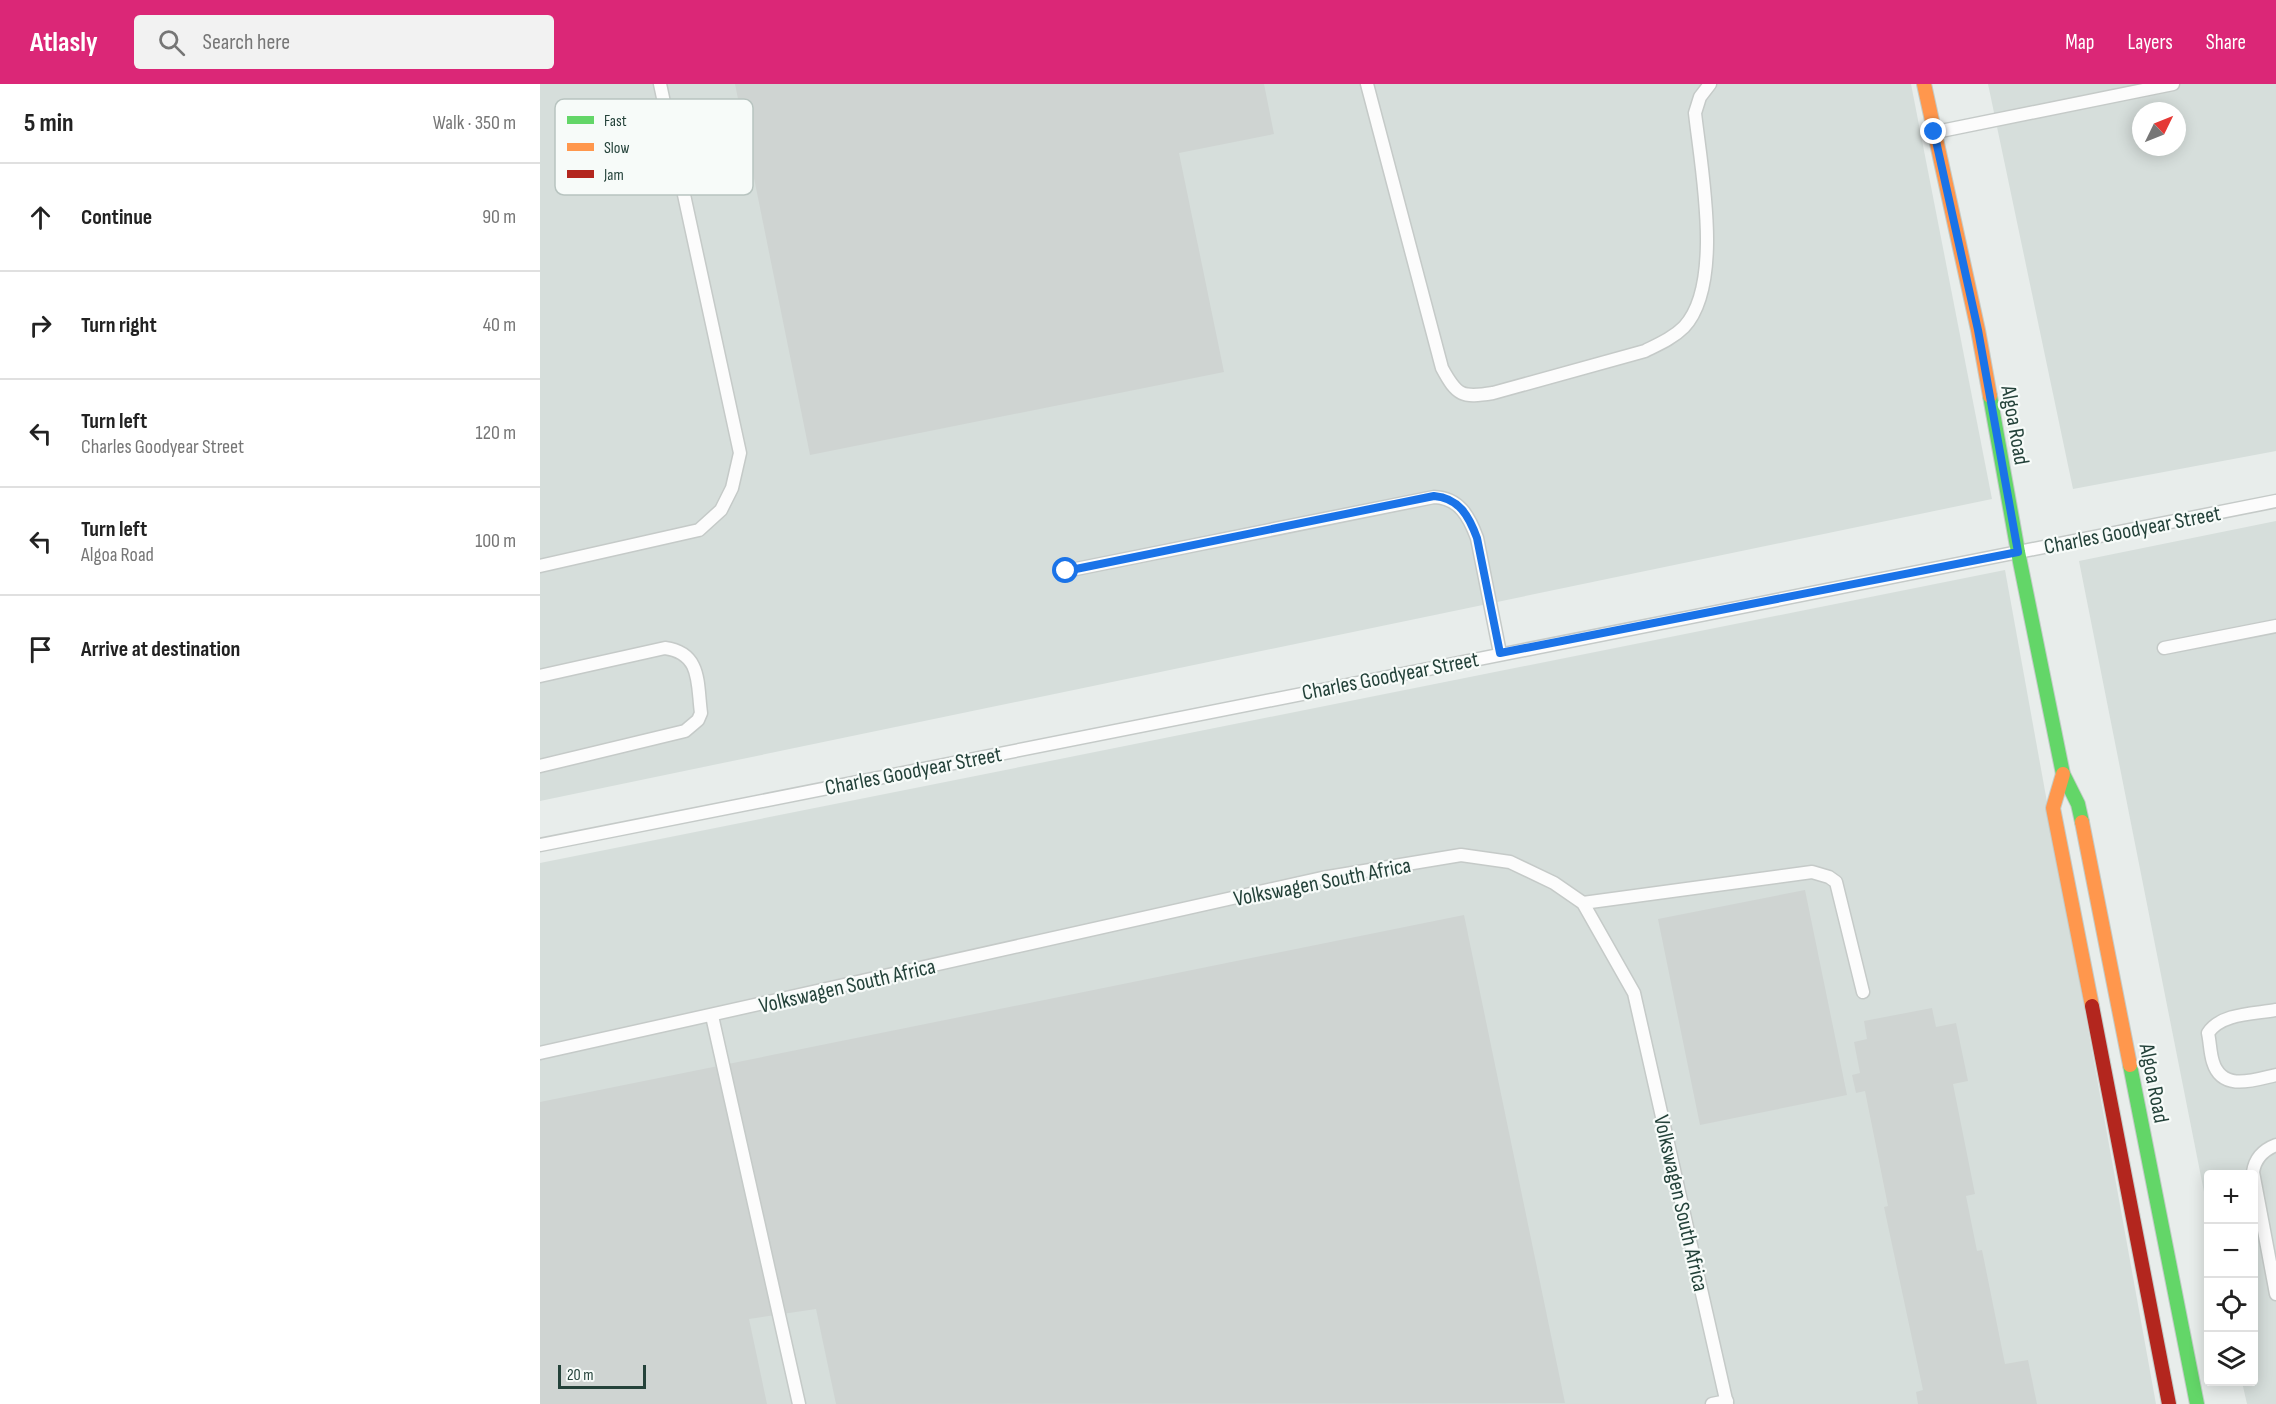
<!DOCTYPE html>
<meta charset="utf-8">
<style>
:root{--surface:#fff;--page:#f2f2f2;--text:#222;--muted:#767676;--line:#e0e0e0;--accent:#db2777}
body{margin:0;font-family:"Sofia Sans Condensed",sans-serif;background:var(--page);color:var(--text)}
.controls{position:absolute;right:18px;bottom:18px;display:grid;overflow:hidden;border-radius:6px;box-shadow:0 3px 15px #0003}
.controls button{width:54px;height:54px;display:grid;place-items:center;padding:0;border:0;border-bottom:2px solid var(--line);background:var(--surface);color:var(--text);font:30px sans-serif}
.compass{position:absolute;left:1592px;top:18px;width:54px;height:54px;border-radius:50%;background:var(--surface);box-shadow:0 3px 15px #0003;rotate:47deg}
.scale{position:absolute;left:18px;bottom:15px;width:88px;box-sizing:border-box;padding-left:6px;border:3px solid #24423a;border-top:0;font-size:16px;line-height:21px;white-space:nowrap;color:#24423a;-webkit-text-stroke:4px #f7fbf9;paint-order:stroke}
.stop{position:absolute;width:18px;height:18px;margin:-14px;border:4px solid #1a73e8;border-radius:50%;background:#fff}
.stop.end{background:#1a73e8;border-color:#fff;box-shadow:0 2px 6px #0008}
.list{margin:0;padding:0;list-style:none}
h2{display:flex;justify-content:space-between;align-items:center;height:78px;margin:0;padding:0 24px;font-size:26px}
h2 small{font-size:20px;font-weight:400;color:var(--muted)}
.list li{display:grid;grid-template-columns:39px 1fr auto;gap:18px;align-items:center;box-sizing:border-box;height:108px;padding:0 24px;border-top:2px solid var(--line)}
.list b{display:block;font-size:22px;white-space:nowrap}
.list p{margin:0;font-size:20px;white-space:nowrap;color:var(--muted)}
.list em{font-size:20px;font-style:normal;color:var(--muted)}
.icon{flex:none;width:33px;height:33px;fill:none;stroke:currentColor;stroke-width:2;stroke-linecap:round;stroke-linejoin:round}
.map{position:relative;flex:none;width:1736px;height:1320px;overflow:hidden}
header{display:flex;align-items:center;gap:36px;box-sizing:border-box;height:84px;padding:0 30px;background:var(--accent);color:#fff}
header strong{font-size:28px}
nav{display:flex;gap:33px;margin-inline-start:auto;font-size:21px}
.search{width:420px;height:54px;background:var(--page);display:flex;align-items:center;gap:15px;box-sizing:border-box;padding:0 21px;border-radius:6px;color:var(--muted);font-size:22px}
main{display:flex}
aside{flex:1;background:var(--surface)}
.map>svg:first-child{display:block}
.built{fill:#d6dedb;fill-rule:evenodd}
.building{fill:#cfd4d2}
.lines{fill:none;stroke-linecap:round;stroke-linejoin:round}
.lane-casing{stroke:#c5cac8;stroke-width:15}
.fast-casing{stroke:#c3cbc8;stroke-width:16}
.slow-casing{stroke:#c3cbc8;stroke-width:16}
.jam-casing{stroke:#c3cbc8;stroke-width:16}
.lane{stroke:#fcfcfc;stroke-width:12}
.fast{stroke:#63d668;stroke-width:14}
.slow{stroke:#ff974d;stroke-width:14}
.jam{stroke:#b3261e;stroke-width:14}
.route{stroke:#1a73e8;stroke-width:8}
.labels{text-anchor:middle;stroke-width:4.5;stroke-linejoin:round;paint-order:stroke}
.street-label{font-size:22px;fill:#24423a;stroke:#f7fbf9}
.key{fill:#f7fbf9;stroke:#b8c4c0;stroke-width:1.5}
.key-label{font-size:16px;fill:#24423a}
</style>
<header>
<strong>Atlasly</strong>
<div class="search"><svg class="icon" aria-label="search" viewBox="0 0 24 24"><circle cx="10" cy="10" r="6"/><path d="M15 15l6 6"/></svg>Search here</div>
<nav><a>Map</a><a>Layers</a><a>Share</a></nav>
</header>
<main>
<aside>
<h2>5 min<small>Walk · 350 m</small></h2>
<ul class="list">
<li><svg class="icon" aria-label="ahead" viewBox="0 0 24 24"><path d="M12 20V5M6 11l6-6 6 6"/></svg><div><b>Continue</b></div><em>90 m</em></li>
<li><svg class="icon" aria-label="right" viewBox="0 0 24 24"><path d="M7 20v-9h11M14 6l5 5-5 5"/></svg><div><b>Turn right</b></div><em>40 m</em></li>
<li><svg class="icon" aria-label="left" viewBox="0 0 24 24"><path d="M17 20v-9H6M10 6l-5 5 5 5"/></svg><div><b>Turn left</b><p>Charles Goodyear Street</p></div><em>120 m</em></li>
<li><svg class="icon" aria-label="left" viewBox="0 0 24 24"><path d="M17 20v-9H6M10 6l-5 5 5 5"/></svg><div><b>Turn left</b><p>Algoa Road</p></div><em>100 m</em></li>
<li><svg class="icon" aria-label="arrive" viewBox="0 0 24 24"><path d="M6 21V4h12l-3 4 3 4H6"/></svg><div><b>Arrive at destination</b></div></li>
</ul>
</aside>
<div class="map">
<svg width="1736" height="1320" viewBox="0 0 1736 1320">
<rect width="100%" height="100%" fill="#e8edeb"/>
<!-- built -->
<g class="built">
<polygon points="0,0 1371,0 1452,415 0,717"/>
<path d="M1448,0H1736V367L1533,405ZM1601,27H1637V63H1601Z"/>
<polygon points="1736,437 1736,1320 1707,1320 1702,1298 1714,1298 1714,1090 1668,1090 1668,1128 1539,477"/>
<polygon points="1465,486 1616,1320 0,1320 0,779"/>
</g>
<!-- building -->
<g class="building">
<polygon points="195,0 724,0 734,50 639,69 684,288 270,371"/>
<polygon points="1265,806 1307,1011 1160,1041 1118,835"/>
<polygon points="924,831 1025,1319 296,1320 276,1225 209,1235 227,1320 0,1320 0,1018"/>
<polygon points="1392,924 1396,943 1416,939 1428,997 1413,1000 1435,1110 1426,1112 1437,1167 1442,1166 1465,1280 1488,1276 1497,1320 1378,1320 1376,1308 1383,1306 1344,1123 1348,1122 1325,1007 1316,1009 1312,991 1320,989 1314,958 1327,955 1324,937"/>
</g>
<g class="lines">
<defs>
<g id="lane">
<path d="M827,0L902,284C917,312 922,314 953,309L1105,267C1119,260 1133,254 1144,243C1184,200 1161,84 1155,29L1160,13L1170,0"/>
<polyline points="1396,48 1633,0"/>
<polyline points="0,482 159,446 181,426 192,404 200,369 120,0"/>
<path d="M526,487L894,413C919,414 929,432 937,454L960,569"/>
<polyline points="1624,564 1736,542"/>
<path d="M0,592L125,564C162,569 157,600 161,629L158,636L145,647L0,682"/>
<polyline points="0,761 1736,417"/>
<polyline points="1043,819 1272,788 1289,793 1296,798 1323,908"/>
<path d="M1736,926C1714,930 1681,929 1668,949C1670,958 1670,969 1673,978C1682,1008 1714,996 1736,991"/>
<polyline points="172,932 259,1320"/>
<polyline points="0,969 782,794 921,771 970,778 1014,799 1043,819 1094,909 1187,1320"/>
<path d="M1736,1061C1723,1066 1715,1074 1713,1088L1736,1210"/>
<polyline points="1172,1320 1187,1317"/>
</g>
<g id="fast">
<polyline points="1450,312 1478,468 1523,690 1538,720 1542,738"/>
<polyline points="1590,981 1657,1320"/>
</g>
<g id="slow">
<polyline points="1384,0 1438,246 1450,312"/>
<polyline points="1523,690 1513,724 1552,922"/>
<polyline points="1542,738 1590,981"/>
</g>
<polyline id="jam" points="1552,922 1629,1320"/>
</defs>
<!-- lane casing -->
<use href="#lane" class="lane-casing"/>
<!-- fast casing -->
<use href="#fast" class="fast-casing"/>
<!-- slow casing -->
<use href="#slow" class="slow-casing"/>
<!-- jam casing -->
<use href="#jam" class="jam-casing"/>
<!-- lane -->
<use href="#lane" class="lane"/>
<!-- fast -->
<use href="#fast" class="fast"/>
<!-- slow -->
<use href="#slow" class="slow"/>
<!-- jam -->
<use href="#jam" class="jam"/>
</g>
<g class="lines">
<!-- route -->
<path class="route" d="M526,487L894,412C919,414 929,432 937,454L960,569L1478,468L1438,246L1394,48"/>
</g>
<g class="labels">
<!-- street labels -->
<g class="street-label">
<text transform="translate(1476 341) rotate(80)" y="8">Algoa Road</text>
<text transform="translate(1592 445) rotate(-11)" y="8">Charles Goodyear Street</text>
<text transform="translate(850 591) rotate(-11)" y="8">Charles Goodyear Street</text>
<text transform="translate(373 686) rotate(-11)" y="8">Charles Goodyear Street</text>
<text transform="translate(782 797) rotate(-11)" y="8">Volkswagen South Africa</text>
<text transform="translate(307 901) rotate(-13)" y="8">Volkswagen South Africa</text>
<text transform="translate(1615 999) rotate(79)" y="8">Algoa Road</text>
<text transform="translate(1142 1119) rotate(77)" y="8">Volkswagen South Africa</text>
</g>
</g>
<!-- legend -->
<rect x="15" y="15" width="198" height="96" rx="9" class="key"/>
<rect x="27" y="32" width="27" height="8" fill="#63d668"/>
<rect x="27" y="59" width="27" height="8" fill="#ff974d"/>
<rect x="27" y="86" width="27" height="8" fill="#b3261e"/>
<g class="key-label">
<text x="64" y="42">Fast</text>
<text x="64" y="69">Slow</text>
<text x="64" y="96">Jam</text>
</g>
</svg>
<div class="controls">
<button>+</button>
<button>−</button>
<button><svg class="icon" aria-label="locate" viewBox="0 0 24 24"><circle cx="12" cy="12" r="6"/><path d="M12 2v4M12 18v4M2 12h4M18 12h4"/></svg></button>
<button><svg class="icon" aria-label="layers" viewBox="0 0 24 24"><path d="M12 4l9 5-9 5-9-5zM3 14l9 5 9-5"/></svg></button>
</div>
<svg class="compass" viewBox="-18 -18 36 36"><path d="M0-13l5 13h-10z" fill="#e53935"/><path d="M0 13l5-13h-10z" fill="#767676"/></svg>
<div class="scale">20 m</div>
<div class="stop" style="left:526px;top:487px"></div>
<div class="stop end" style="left:1394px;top:48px"></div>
</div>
</main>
